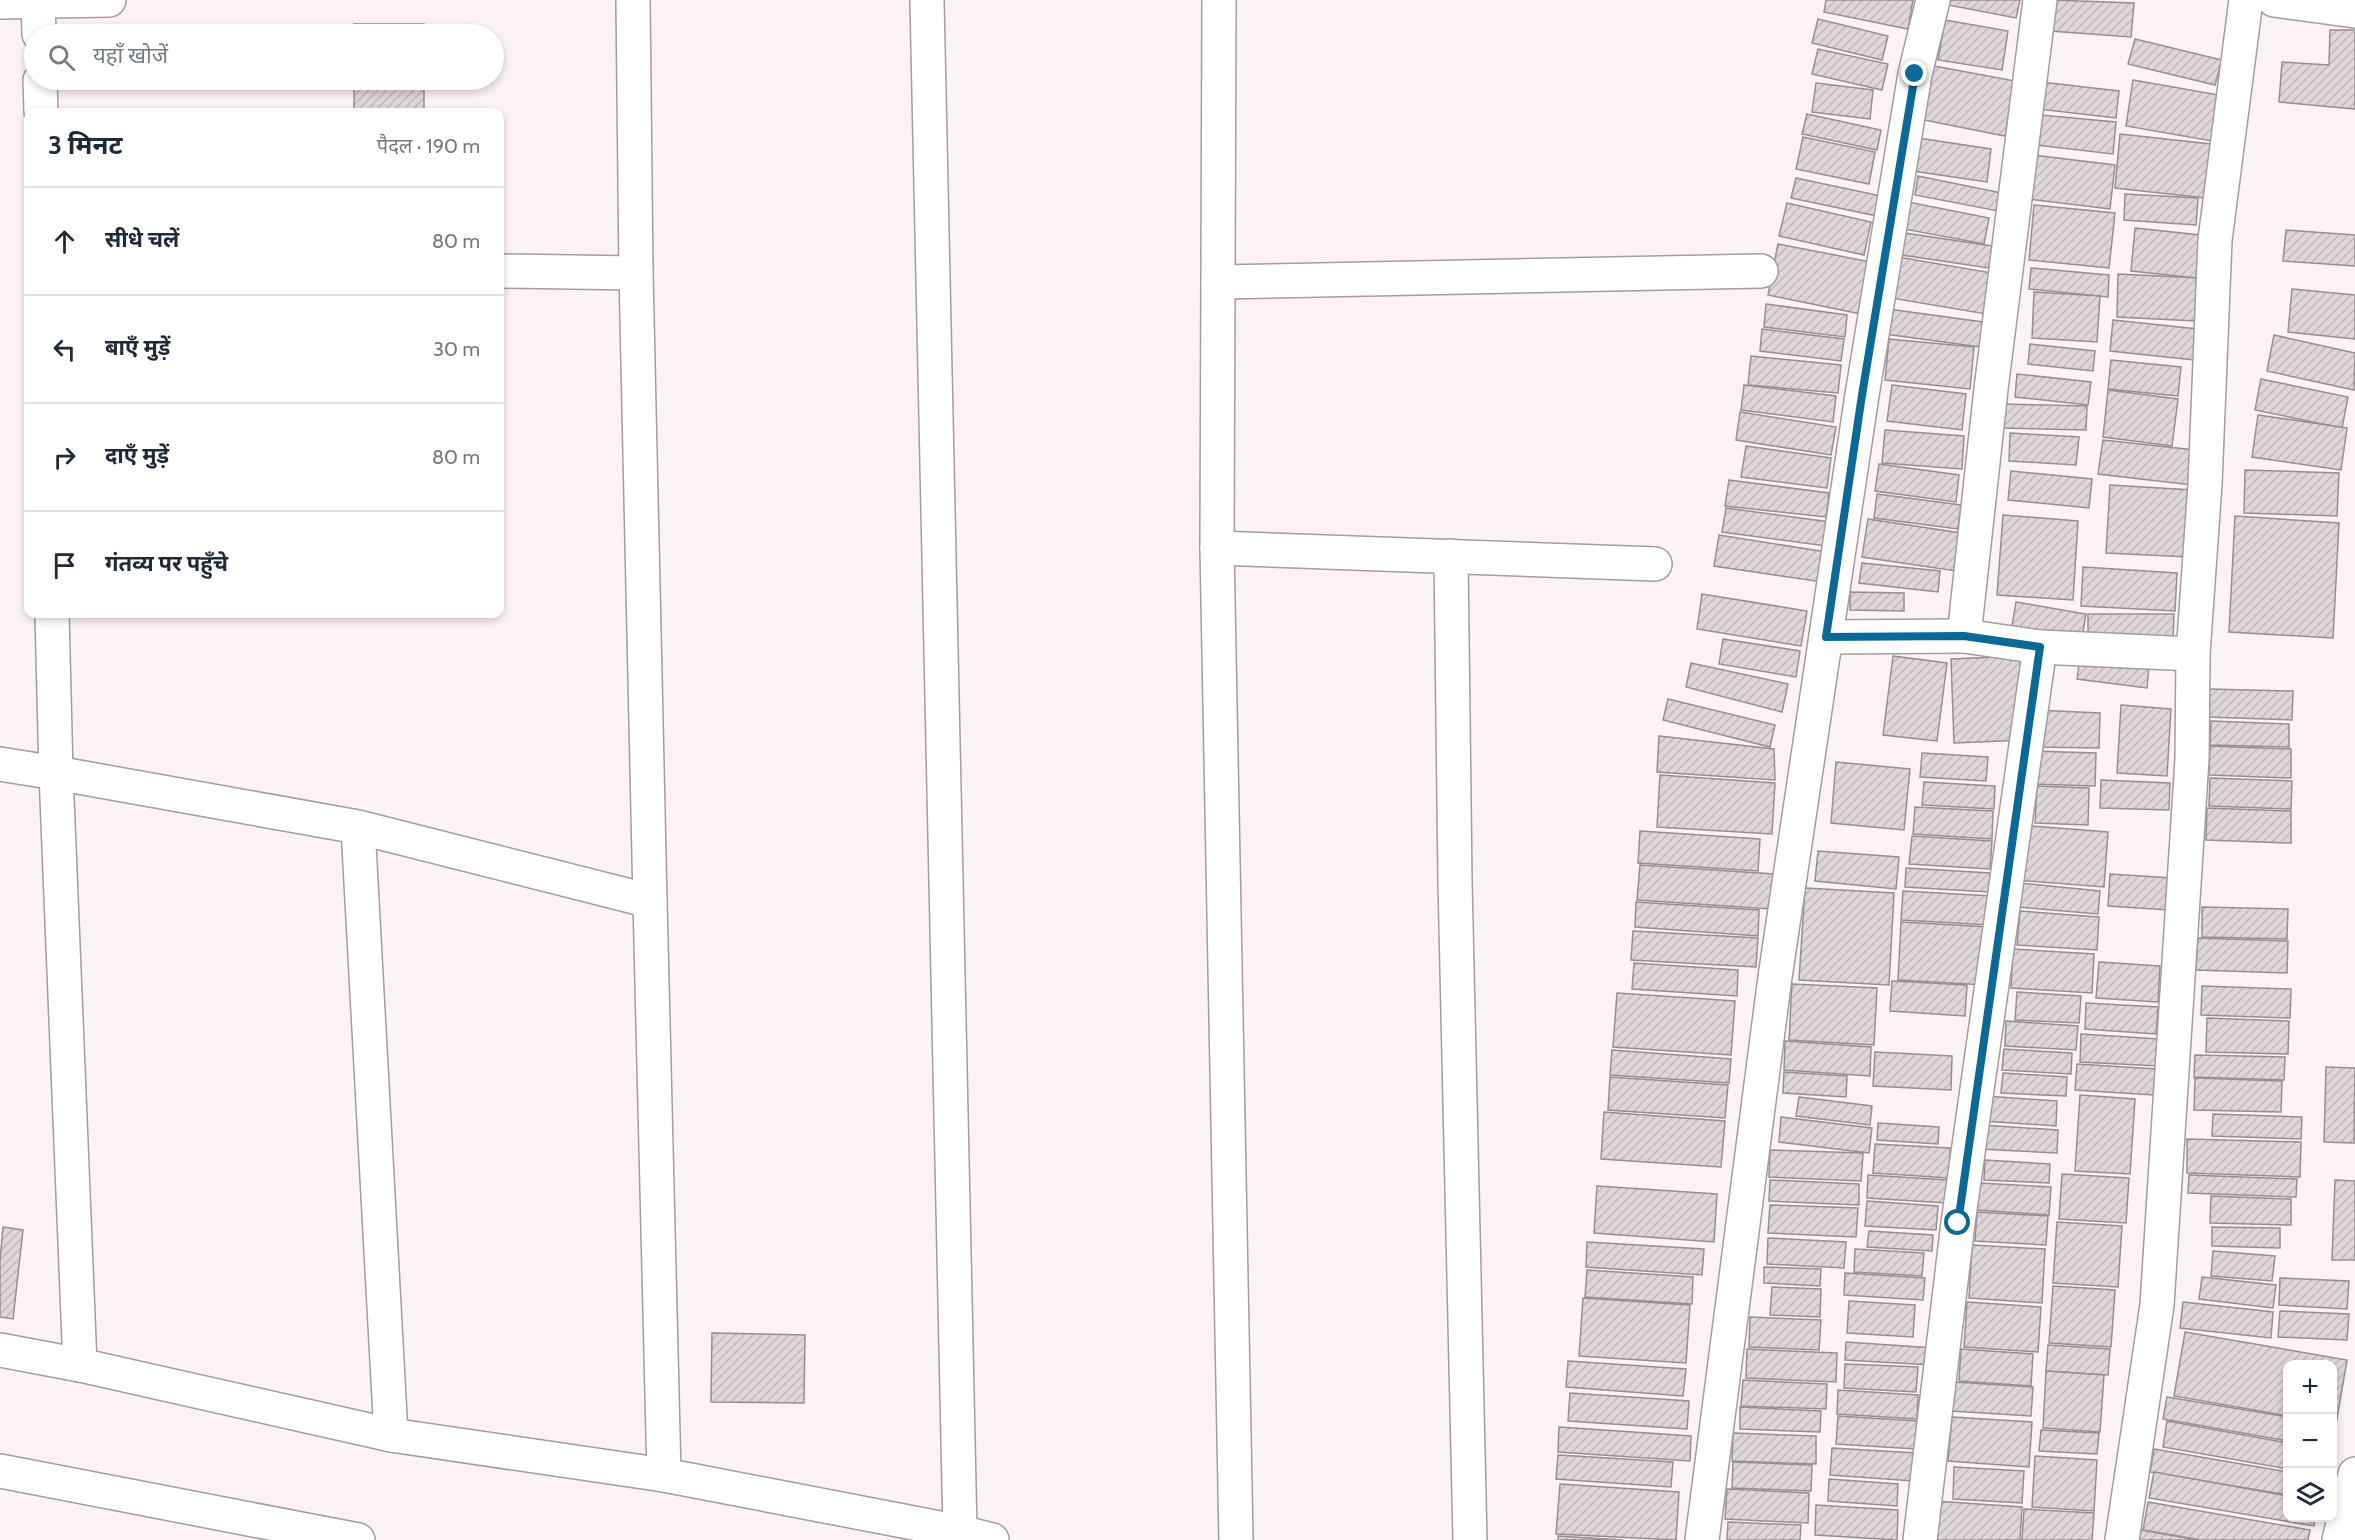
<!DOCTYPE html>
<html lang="hi">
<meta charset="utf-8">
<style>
:root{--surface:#fff;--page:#f2f2f3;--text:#1f2937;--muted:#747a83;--line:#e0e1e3}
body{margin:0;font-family:Cabin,"Noto Sans Devanagari",sans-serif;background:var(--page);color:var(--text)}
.controls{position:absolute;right:18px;bottom:18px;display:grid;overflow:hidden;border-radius:12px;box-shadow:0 3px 9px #0003}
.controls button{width:54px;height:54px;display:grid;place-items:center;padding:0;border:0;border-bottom:2px solid var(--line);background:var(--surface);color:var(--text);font:30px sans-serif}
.stop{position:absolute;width:18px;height:18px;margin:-14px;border:4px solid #0b6998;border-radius:50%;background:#fff}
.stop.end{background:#0b6998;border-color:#fff;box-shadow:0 2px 6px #0008}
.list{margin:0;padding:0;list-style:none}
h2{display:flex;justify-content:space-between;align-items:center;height:78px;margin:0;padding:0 24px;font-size:26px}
h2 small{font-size:20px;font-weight:400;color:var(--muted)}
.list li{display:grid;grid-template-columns:39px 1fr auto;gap:18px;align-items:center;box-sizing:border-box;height:108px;padding:0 24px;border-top:2px solid var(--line)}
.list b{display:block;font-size:22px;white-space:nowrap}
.list em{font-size:20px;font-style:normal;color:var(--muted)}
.icon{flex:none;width:33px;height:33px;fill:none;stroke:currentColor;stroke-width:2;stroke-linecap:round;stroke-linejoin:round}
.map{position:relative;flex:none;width:2355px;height:1540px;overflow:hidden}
.search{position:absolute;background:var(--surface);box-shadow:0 3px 9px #0003;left:24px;top:24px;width:480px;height:66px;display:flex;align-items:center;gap:15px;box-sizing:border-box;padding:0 21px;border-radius:33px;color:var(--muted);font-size:22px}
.panel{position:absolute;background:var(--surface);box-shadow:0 3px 9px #0003;left:24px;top:108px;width:480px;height:510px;border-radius:12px}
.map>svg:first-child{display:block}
.building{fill:url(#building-hatch);stroke:#968e90;stroke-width:1.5}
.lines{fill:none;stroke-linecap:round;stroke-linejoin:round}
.minor-casing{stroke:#a49c9d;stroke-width:36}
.minor{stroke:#fff;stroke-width:33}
.route{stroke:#0b6998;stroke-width:8}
</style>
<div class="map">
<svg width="2355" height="1540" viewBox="0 0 2355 1540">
<defs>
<pattern id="building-hatch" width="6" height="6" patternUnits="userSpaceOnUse" patternTransform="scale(1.5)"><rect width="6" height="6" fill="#dfd6d8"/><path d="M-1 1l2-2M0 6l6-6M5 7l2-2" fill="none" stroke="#c0b8ba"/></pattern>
</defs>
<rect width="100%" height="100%" fill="#fbf2f4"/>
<!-- building -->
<g class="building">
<polygon points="1826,0 1913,0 1908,29 1824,12"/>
<polygon points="1944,0 2020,0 2016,18 1943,4"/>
<polygon points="2052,0 2134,3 2131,37 2050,31"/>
<polygon points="1818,19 1888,36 1882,60 1812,43"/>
<polygon points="1945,20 2008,31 2002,70 1938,60"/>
<rect x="354" y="24" width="70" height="10"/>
<polygon points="2330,30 2355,30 2355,109 2279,102 2282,62 2329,65"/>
<polygon points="2135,39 2222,60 2215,85 2128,64"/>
<polygon points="1818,49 1888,64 1882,90 1812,74"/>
<polygon points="1929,65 2015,81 2005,136 1919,119"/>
<rect x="354" y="80" width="70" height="32"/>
<polygon points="2133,80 2219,95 2212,141 2126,126"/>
<polygon points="2032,81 2119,91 2116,118 2029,108"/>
<polygon points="1816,83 1873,90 1870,119 1812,112"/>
<polygon points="1807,114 1881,130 1877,150 1802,134"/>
<polygon points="2030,114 2116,122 2113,154 2027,144"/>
<polygon points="2120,134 2211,144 2205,198 2115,188"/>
<polygon points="1803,137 1875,152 1869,184 1796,169"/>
<polygon points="1918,138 1991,149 1987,182 1913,171"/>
<polygon points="2033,155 2115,165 2110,209 2028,199"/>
<polygon points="1918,176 2002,193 1998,211 1915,195"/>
<polygon points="1796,178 1886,197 1882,217 1791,198"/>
<polygon points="2125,194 2198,198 2196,225 2124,220"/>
<polygon points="1908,202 1989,218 1984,244 1904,229"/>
<polygon points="1787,203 1871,222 1864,255 1779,236"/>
<polygon points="2034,205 2115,213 2109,268 2029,260"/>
<polygon points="2135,228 2200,235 2196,278 2131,271"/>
<polygon points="2286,230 2355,235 2355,266 2283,261"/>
<polygon points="1905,233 1992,246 1989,268 1902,255"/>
<polygon points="1778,244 1871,262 1861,314 1768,295"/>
<polygon points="1898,257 1992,273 1986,314 1891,298"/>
<polygon points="2031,268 2109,275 2108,297 2029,289"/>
<polygon points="2118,274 2198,278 2196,321 2117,317"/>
<polygon points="2292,289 2355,295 2355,339 2288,332"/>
<polygon points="2034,292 2100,296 2097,342 2032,338"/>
<polygon points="1766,304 1847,315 1845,337 1764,327"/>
<polygon points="1888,309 1983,322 1980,347 1885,334"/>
<polygon points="2113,320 2198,329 2194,360 2110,351"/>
<polygon points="1762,329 1844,339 1841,361 1760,351"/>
<polygon points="2274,335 2355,353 2354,390 2267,371"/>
<polygon points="1889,339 1974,347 1970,389 1885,380"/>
<polygon points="2030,344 2095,351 2093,371 2028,364"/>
<polygon points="1751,356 1841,365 1838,393 1748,385"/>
<polygon points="2111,360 2181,367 2178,396 2108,389"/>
<polygon points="2017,374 2091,382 2088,405 2015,397"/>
<polygon points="2261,379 2348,397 2342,428 2255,410"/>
<polygon points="1744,385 1836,396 1833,422 1741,410"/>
<polygon points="1892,385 1966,394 1962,430 1887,421"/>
<polygon points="2108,390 2178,399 2172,446 2103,437"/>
<polygon points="2002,404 2087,406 2086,430 2001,428"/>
<polygon points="1740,412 1836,427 1831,455 1736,440"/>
<polygon points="2258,415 2347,428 2341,470 2252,457"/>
<polygon points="1885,430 1964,436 1962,469 1882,463"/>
<polygon points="2010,433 2079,437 2076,465 2009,461"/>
<polygon points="2103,440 2195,450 2192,485 2098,474"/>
<polygon points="1746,446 1831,458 1827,488 1741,477"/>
<polygon points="1879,464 1959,475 1956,502 1875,491"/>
<polygon points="2245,470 2339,473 2337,516 2244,513"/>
<polygon points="2011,471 2092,479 2089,508 2008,500"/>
<polygon points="1729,480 1829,493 1826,517 1725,506"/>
<polygon points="2110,485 2193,490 2189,557 2106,553"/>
<polygon points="1877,494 1961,505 1958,529 1874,518"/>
<polygon points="1726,508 1830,522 1826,546 1722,532"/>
<polygon points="2003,515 2078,521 2073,600 1997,595"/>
<polygon points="2235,516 2339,523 2333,638 2229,632"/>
<polygon points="1868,519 1961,533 1956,571 1862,557"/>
<polygon points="1719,535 1826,552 1822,582 1714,566"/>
<polygon points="1862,563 1940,571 1938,592 1859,583"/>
<polygon points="2083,567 2177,573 2175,611 2081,606"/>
<polygon points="1850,592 1904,593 1904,611 1850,610"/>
<polygon points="1702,594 1807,611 1801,646 1697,629"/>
<polygon points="2016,602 2086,614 2081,643 2011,632"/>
<polygon points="2088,614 2174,614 2173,639 2088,639"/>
<polygon points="1723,639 1800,651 1796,677 1719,664"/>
<polygon points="1893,656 1947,663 1937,741 1883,735"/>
<polygon points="2022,656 2025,740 1954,743 1951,659"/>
<polygon points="2080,657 2149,666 2147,688 2077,679"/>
<polygon points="1691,663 1788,684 1782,712 1686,687"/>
<polygon points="2208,689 2293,691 2292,720 2207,717"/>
<polygon points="1668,699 1775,725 1770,747 1663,720"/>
<polygon points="2121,705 2171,709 2167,776 2117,773"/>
<polygon points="2035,710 2100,713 2099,748 2034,747"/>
<polygon points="2211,721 2289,724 2289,747 2210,745"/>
<polygon points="1659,736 1774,749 1775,780 1657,772"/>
<polygon points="2210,746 2291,749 2291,778 2209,775"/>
<polygon points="2032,751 2096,753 2095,786 2031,784"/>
<polygon points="1922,753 1988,757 1986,781 1920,777"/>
<polygon points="1836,762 1910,769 1904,830 1831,823"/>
<polygon points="1660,775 1775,783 1772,834 1657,827"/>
<polygon points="2210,778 2292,781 2291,809 2209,806"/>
<polygon points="2101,780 2170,783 2169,810 2100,808"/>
<polygon points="1924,782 1995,786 1994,809 1922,805"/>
<polygon points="2037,786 2089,788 2088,825 2035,823"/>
<polygon points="1915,807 1993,811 1992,839 1913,834"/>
<polygon points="2207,808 2291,811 2291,843 2206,840"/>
<polygon points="2021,825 2108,832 2104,887 2016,880"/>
<polygon points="1640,831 1760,839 1758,871 1638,863"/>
<polygon points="1912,836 1992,841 1990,869 1909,864"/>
<polygon points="1818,851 1899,857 1896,889 1815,881"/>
<polygon points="1640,865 1774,874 1771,909 1637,900"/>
<polygon points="1906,868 1990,873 1989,892 1905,887"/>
<polygon points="2110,874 2172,878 2169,910 2108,906"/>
<polygon points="2020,883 2100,891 2098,914 2018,907"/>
<polygon points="1805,888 1894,893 1889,985 1799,980"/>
<polygon points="1903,891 1992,896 1990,925 1901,920"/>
<polygon points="1636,902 1759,910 1758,936 1635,927"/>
<polygon points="2202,907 2288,909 2287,939 2202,937"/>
<polygon points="2020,911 2099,917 2097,950 2017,945"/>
<polygon points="1901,922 1990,927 1986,985 1898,980"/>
<polygon points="1633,931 1758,938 1756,967 1631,960"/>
<polygon points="2198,938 2288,941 2287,973 2196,970"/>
<polygon points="2013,949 2094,954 2092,993 2011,988"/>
<polygon points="2099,962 2160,966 2158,1002 2096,998"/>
<polygon points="1634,963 1738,970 1737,996 1632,989"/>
<polygon points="1892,981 1967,985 1965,1016 1890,1011"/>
<polygon points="1792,984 1877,988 1874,1045 1789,1040"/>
<polygon points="2202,986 2291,989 2290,1018 2201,1015"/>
<polygon points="2017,992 2081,996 2079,1023 2015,1020"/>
<polygon points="1617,993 1735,1001 1731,1055 1613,1047"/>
<polygon points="2086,1003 2158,1007 2156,1034 2085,1029"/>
<polygon points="2207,1018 2289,1021 2288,1054 2206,1052"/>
<polygon points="2006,1021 2078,1026 2076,1050 2005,1046"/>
<polygon points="2081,1034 2159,1039 2158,1066 2080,1062"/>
<polygon points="1785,1041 1871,1047 1870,1076 1784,1070"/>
<polygon points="2004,1049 2072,1053 2071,1074 2002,1070"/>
<polygon points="1612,1050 1731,1059 1729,1083 1610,1075"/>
<polygon points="1875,1052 1952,1056 1951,1090 1873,1086"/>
<polygon points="2195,1055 2285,1057 2284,1080 2194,1077"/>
<polygon points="2077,1064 2156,1069 2154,1095 2075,1090"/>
<polygon points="2326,1067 2355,1068 2354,1143 2324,1142"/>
<polygon points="1784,1072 1847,1076 1846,1097 1783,1093"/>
<polygon points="2003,1073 2067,1077 2066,1096 2001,1093"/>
<polygon points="1610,1077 1728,1085 1725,1118 1608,1110"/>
<polygon points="2195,1078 2282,1081 2281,1112 2194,1110"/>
<polygon points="2080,1095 2135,1099 2130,1174 2075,1171"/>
<polygon points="1985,1096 2057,1101 2056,1126 1983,1121"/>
<polygon points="1799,1097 1872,1106 1870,1125 1796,1116"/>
<polygon points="1604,1112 1725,1121 1721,1167 1601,1159"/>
<polygon points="2213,1114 2302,1117 2301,1139 2212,1136"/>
<polygon points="1781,1117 1872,1128 1869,1153 1779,1142"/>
<polygon points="1878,1123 1939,1127 1938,1144 1877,1140"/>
<polygon points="1982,1125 2058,1130 2057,1153 1980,1149"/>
<polygon points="2187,1139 2301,1142 2300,1177 2187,1173"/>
<polygon points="1875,1144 1950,1148 1949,1178 1873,1173"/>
<polygon points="1770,1150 1863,1153 1861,1181 1769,1177"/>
<polygon points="1985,1160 2050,1164 2049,1183 1984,1180"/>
<polygon points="2062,1174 2129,1178 2126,1223 2059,1219"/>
<polygon points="1868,1175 1948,1180 1947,1203 1867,1198"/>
<polygon points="2189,1175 2297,1179 2296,1197 2188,1193"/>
<polygon points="1770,1180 1859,1184 1859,1205 1769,1201"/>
<polygon points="2335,1180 2355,1181 2355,1260 2332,1260"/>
<polygon points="1979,1183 2051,1187 2049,1215 1977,1210"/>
<polygon points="1597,1186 1717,1194 1714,1242 1594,1233"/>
<polygon points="2211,1196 2291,1199 2291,1225 2210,1223"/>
<polygon points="1867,1201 1938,1206 1936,1230 1865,1226"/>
<polygon points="1770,1205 1858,1208 1856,1237 1768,1233"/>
<polygon points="1977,1212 2048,1216 2046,1245 1975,1241"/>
<polygon points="2057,1222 2122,1226 2118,1287 2053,1283"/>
<polygon points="3,1227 23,1230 13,1319 0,1317 0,1261"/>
<polygon points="2212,1227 2280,1228 2280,1248 2212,1246"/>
<polygon points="1869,1231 1933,1235 1932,1251 1867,1247"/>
<polygon points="1768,1238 1846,1242 1844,1268 1767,1264"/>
<polygon points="1587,1242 1704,1249 1702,1275 1586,1267"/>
<polygon points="1972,1245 2045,1249 2042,1303 1969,1298"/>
<polygon points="1855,1249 1924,1253 1922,1276 1854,1272"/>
<polygon points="2213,1251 2275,1256 2272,1281 2211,1276"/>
<polygon points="1764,1267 1821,1269 1820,1286 1764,1283"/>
<polygon points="1587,1270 1693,1277 1692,1304 1585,1297"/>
<polygon points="1845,1273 1925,1278 1923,1300 1844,1295"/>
<polygon points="2202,1277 2276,1285 2273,1308 2199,1299"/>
<polygon points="2280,1278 2349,1281 2347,1309 2279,1305"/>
<polygon points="2053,1286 2115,1290 2111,1347 2049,1343"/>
<polygon points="1772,1287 1821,1289 1820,1317 1770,1315"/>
<polygon points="1583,1298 1690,1305 1686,1363 1579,1356"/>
<polygon points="1849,1301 1915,1305 1913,1337 1847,1333"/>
<polygon points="1967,1302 2041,1307 2038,1352 1964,1347"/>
<polygon points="2183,1302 2273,1312 2271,1338 2180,1328"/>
<polygon points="2280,1311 2349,1314 2347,1340 2278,1337"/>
<polygon points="1750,1317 1821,1320 1819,1350 1749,1347"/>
<polygon points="2185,1332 2347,1360 2336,1424 2332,1423 2332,1364 2288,1364 2288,1416 2174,1396"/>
<polygon points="712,1333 805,1335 804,1403 711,1402"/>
<polygon points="1846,1342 1934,1348 1933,1365 1845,1360"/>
<polygon points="2048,1345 2110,1349 2108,1375 2046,1371"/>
<polygon points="1747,1349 1837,1353 1836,1382 1746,1378"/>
<polygon points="1961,1349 2033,1354 2031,1386 1959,1381"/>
<polygon points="1568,1361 1686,1369 1683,1396 1566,1387"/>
<polygon points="1845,1364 1918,1367 1916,1392 1844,1388"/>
<polygon points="2046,1371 2104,1375 2100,1432 2043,1428"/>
<polygon points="1743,1380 1827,1384 1826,1409 1741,1406"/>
<polygon points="1954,1382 2033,1387 2031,1416 1951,1411"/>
<polygon points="1838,1390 1918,1395 1917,1419 1837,1414"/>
<polygon points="1570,1393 1689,1401 1687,1429 1568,1421"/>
<polygon points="2167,1397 2288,1417 2288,1441 2163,1419"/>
<polygon points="1740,1407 1821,1411 1820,1432 1740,1429"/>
<polygon points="1838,1416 1918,1421 1916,1449 1836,1444"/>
<polygon points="1952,1417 2032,1422 2029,1467 1948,1461"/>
<polygon points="2167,1421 2288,1443 2288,1469 2163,1447"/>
<polygon points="1559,1427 1691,1436 1690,1461 1558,1452"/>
<polygon points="2041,1430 2099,1433 2097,1454 2039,1451"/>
<polygon points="1733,1433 1816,1436 1816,1464 1732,1461"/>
<polygon points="1832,1448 1916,1453 1914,1481 1830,1475"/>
<polygon points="2154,1449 2288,1472 2288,1495 2150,1472"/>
<polygon points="1558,1455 1673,1462 1671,1487 1556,1479"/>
<polygon points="2035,1456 2097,1460 2094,1511 2032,1507"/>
<polygon points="1733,1462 1812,1465 1811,1491 1732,1488"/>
<polygon points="1954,1467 2024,1471 2022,1503 1953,1499"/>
<polygon points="2154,1472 2288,1496 2288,1518 2315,1518 2314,1526 2149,1498"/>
<polygon points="1829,1479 1898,1484 1897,1506 1828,1501"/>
<polygon points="1560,1484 1679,1492 1676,1540 1556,1534"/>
<polygon points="1727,1489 1809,1493 1808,1523 1725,1519"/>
<polygon points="1935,1501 2022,1507 2020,1540 1932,1540"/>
<polygon points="2148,1502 2310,1530 2308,1540 2201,1540 2143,1530"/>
<polygon points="1816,1505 1898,1510 1897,1540 1815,1535"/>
<polygon points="2024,1509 2094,1513 2092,1540 2022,1540"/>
<polygon points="1728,1522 1801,1525 1800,1540 1727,1540"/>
<polygon points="2141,1530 2198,1540 2139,1540"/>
<polygon points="1558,1536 1623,1540 1558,1540"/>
</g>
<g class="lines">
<defs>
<g id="minor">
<polyline points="1219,0 1217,548 1236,1540"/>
<polyline points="2274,0 2355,11"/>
<polyline points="38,1 39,34"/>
<polyline points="0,2 109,0"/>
<polyline points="40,80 41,112"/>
<polyline points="500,271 636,273 633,0"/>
<polyline points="1218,282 1761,271"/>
<polyline points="1217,548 1655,564"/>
<polyline points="1451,556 1455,881 1470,1540"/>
<polyline points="1826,637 1964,636"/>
<polyline points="2040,647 2193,654"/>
<polyline points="0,764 56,773 52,614"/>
<polyline points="358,827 391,1435 80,1365 56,773 358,827 650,901 636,273"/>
<polyline points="650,901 664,1475"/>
<polyline points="0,1350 80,1365"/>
<polyline points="391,1435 664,1475 960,1532 927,0"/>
<polyline points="0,1471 358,1540"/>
<polyline points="960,1532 992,1540"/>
<polyline points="1702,1540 1775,977 1862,395 1915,74 1933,0"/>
<polyline points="1920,1540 1958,1223 2040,647 1964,636 1991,389 2040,0"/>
<polyline points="2122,1540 2157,1305 2192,759 2193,654 2205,484 2215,240 2246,0"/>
<polyline points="2339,1540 2355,1474"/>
</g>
</defs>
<!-- minor casing -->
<use href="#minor" class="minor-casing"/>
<!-- minor -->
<use href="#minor" class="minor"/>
</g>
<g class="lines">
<!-- route -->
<polyline class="route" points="1915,74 1862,395 1826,637 1964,636 2040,647 1958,1223"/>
</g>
</svg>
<div class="controls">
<button>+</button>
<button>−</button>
<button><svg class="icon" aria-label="layers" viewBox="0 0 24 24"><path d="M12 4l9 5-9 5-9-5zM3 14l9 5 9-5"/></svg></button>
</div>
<div class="stop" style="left:1958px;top:1223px"></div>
<div class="stop end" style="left:1915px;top:74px"></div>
<div class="search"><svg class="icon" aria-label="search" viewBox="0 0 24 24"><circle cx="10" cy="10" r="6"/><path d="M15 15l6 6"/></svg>यहाँ खोजें</div>
<section class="panel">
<h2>3 मिनट<small>पैदल · 190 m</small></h2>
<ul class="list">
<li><svg class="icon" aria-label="ahead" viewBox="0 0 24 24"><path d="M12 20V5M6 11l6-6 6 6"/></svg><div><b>सीधे चलें</b></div><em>80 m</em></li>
<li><svg class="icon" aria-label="left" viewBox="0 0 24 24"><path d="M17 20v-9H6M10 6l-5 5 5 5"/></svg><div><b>बाएँ मुड़ें</b></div><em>30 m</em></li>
<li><svg class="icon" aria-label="right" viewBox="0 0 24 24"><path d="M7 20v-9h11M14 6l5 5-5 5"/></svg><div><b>दाएँ मुड़ें</b></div><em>80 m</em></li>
<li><svg class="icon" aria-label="arrive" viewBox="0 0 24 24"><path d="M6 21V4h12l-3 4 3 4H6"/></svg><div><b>गंतव्य पर पहुँचे</b></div></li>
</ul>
</section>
</div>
